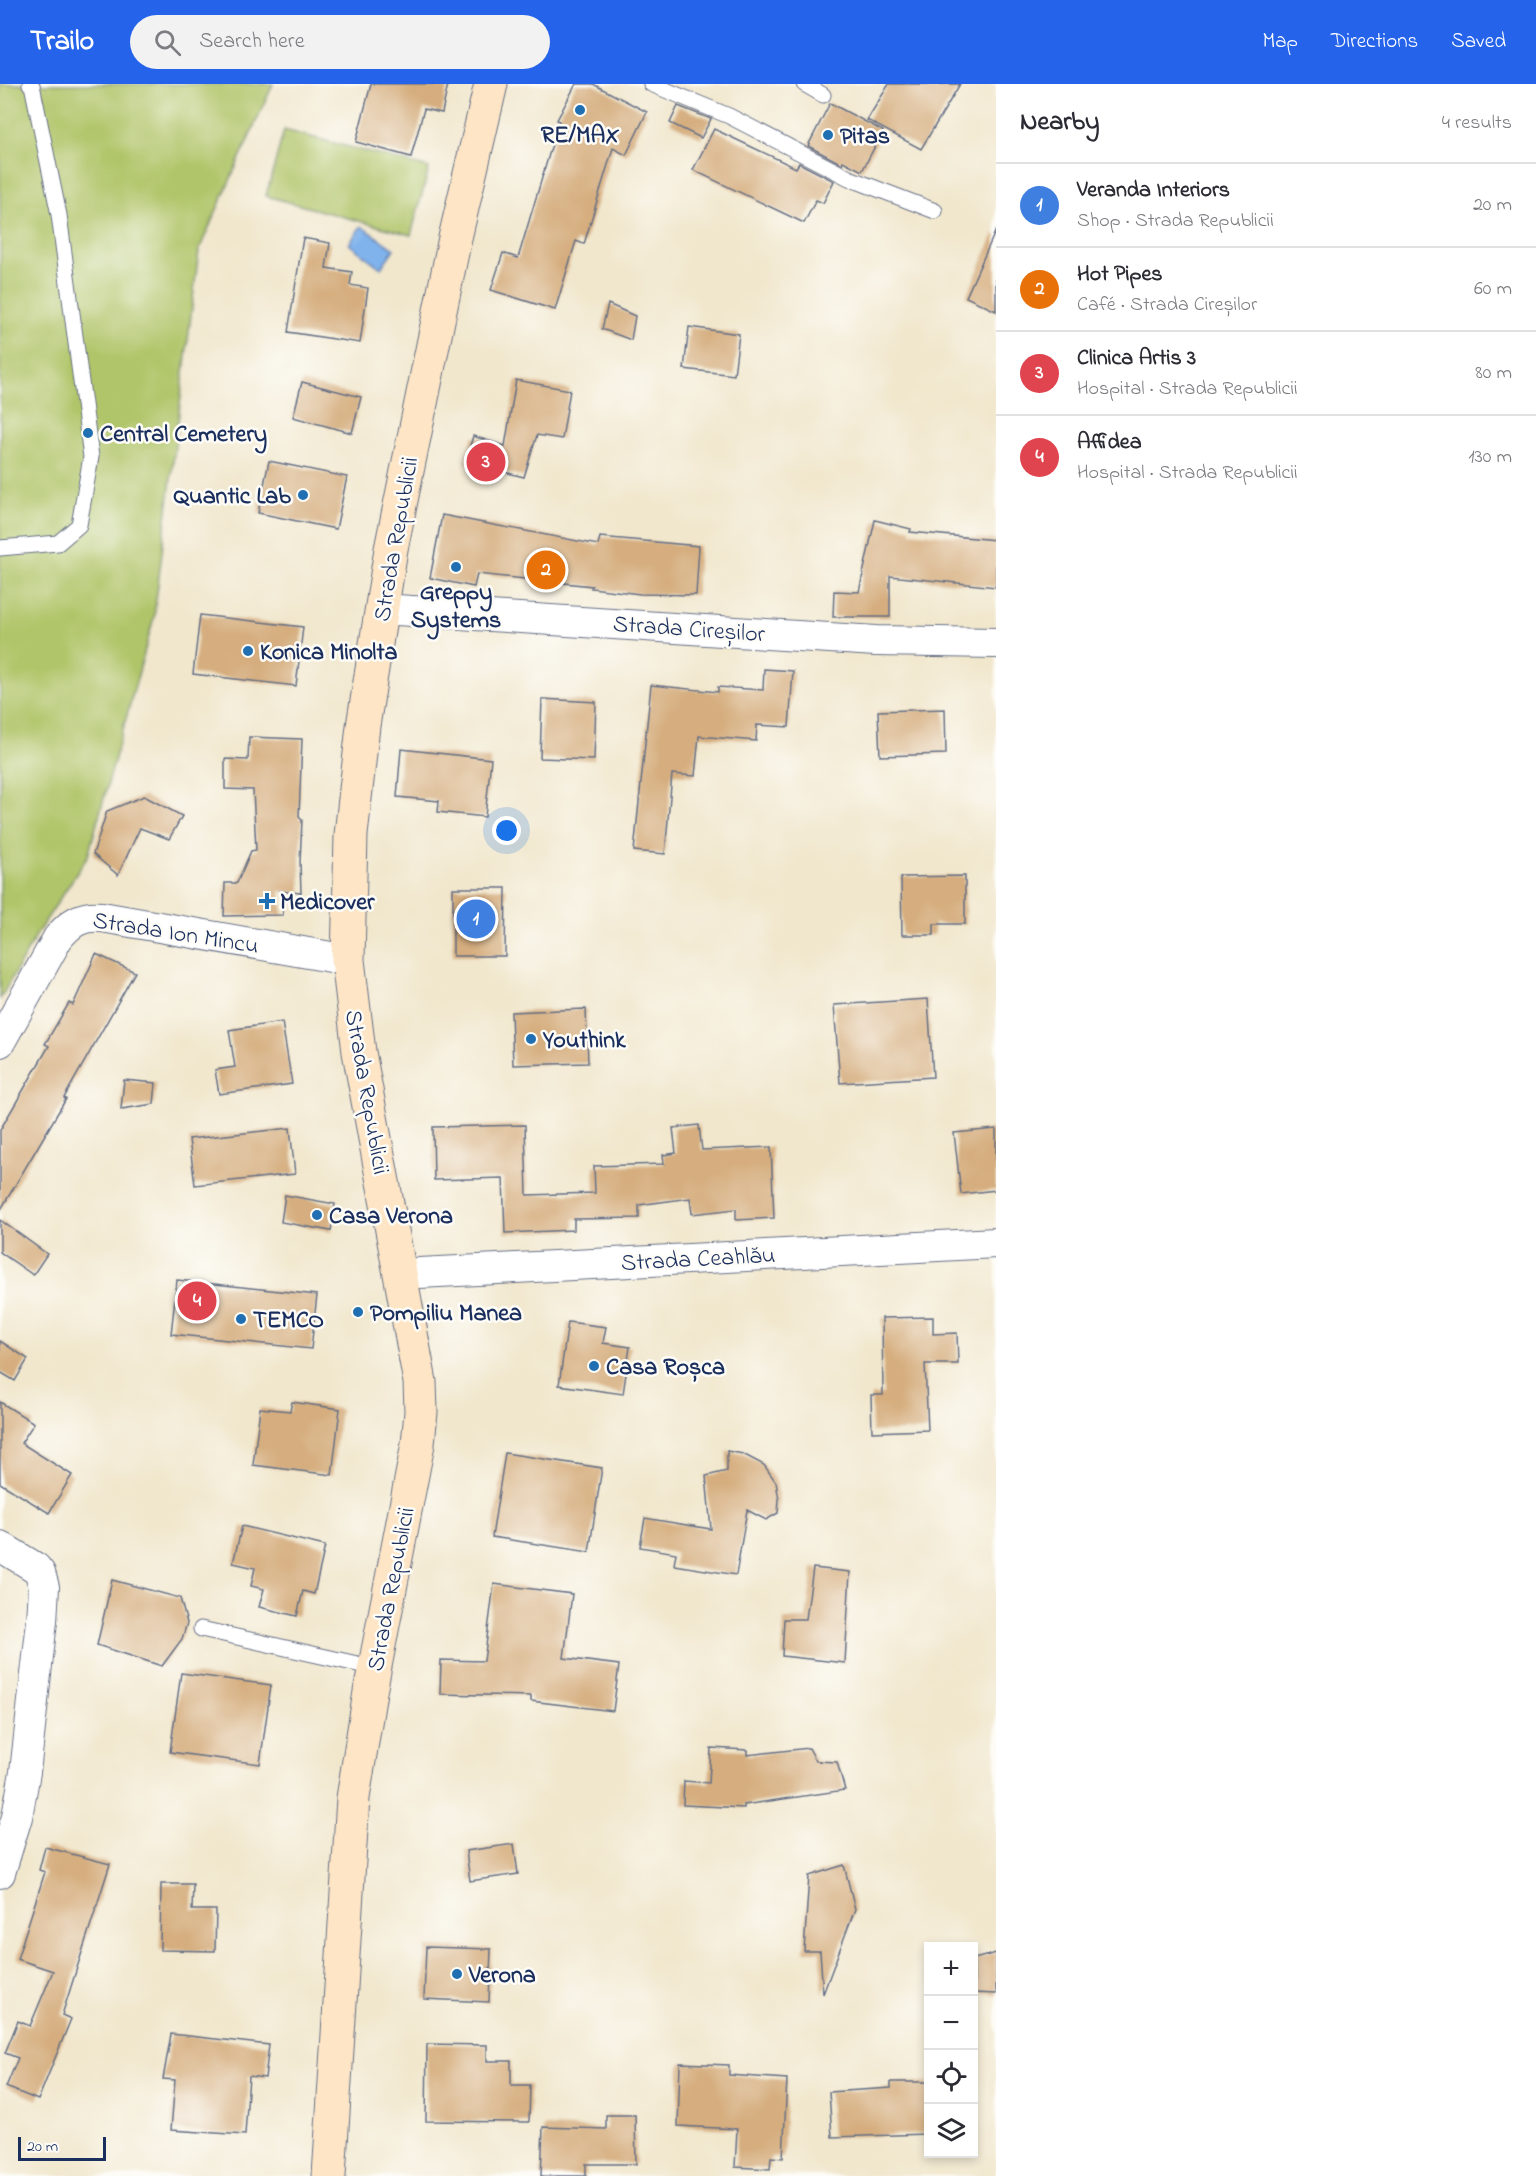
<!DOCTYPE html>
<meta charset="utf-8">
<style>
:root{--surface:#fff;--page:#f2f2f3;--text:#2b2b33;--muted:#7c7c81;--line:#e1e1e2;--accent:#2563eb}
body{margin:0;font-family:"Indie Flower",sans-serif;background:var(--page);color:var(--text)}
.controls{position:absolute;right:18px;bottom:18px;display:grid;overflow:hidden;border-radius:0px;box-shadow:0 3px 9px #0003}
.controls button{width:54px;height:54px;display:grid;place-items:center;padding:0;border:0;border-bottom:2px solid var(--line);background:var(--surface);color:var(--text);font:30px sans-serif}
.scale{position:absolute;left:18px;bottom:15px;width:88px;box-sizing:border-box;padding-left:6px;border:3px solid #1b2f5e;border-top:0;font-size:16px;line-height:21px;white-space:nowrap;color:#1b2f5e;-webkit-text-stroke:4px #fdfcf7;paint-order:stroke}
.you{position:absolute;left:507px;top:747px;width:21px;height:21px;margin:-15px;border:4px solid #fff;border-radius:50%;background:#1a73e8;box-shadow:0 0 0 9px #1a73e833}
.badge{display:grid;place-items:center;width:39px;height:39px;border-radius:50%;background:var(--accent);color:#fff;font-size:20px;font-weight:700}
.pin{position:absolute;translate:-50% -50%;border:3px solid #fff;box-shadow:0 2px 6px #0006}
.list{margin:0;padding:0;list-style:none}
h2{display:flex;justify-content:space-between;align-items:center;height:78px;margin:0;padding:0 24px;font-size:26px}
h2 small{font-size:20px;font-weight:400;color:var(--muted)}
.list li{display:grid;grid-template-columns:39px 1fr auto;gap:18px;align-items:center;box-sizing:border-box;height:84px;padding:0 24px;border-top:2px solid var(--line)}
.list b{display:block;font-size:22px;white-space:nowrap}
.list p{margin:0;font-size:20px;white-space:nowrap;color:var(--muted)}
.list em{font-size:20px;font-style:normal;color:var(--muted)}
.icon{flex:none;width:33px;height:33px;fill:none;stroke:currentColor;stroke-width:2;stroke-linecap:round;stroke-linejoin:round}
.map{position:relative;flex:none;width:996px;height:2092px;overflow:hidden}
header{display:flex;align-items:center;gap:36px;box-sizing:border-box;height:84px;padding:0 30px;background:var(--accent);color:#fff}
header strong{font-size:28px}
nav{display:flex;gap:33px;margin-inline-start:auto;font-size:21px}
.search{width:420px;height:54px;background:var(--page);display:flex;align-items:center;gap:15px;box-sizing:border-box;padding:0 21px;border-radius:33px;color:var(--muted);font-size:22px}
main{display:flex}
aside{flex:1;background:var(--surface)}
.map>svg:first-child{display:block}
.green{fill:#b0c569;stroke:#667a64;stroke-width:1.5}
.water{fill:#80b3ec;stroke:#4e71a5;stroke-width:1.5}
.building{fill:#d5ad7e}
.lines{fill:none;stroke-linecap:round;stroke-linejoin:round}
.lane-casing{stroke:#666f85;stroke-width:17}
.street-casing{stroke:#666f85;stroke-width:32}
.secondary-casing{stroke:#666f85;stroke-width:35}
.lane{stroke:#fff;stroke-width:15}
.street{stroke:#fff;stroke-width:30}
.secondary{stroke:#fde5c5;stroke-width:33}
.poi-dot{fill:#1f6fb2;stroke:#fdfcf7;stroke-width:2}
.labels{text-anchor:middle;stroke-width:5;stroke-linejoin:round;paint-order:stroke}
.poi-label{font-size:24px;font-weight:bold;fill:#1b2f5e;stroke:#fdfcf7;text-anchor:start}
.street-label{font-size:24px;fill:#1b2f5e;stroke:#fdfcf7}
</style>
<header>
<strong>Trailo</strong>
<div class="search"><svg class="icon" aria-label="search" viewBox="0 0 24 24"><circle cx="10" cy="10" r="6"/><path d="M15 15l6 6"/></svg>Search here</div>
<nav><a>Map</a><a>Directions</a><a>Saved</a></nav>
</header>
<main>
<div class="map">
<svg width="996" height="2092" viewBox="0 0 996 2092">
<rect width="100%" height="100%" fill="#fdfcf7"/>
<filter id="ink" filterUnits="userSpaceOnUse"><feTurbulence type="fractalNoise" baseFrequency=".0167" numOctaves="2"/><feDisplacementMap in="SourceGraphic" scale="12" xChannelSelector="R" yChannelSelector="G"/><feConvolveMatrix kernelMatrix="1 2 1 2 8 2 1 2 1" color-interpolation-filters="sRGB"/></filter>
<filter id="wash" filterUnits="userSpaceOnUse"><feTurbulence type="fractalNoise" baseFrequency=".008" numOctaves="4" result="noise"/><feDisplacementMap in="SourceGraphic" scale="24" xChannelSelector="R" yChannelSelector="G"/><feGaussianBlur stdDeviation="1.35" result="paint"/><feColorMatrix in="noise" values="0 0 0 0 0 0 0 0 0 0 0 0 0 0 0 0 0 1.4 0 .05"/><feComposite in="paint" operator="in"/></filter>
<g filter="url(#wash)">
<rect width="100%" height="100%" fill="#f1e7cd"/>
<!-- green -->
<g class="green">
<polygon points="0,0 273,0 199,166 154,533 88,772 40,845 0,915"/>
<polygon points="284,46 429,84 411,151 266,112"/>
</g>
<!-- water -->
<polygon class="water" points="361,142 394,165 381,184 349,160"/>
<g id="blocks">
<!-- building -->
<g class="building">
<polygon points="371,0 448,0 442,29 424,25 411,73 356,58"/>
<polygon points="576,0 593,0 647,28 626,71 613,64 584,160 576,157 555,226 491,206 503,169 518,174 559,37 557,36"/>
<polygon points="889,0 960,0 921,65 867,36"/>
<polygon points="830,19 883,47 862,87 843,77 842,80 808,62"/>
<polygon points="678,22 711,35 701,54 670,39"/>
<polygon points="714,45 796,84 799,79 834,97 823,119 816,116 804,139 693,86"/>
<polygon points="996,146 996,227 966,213"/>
<polygon points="303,154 330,159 326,184 352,188 350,201 368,204 360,259 288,248"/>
<polygon points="608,220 635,232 631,256 602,245"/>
<polygon points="689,243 739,250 734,291 684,285"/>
<polygon points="516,296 570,306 562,355 537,351 524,393 465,378 473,352 505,362"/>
<polygon points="302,298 361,313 352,349 293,333"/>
<polygon points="269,377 347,393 336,445 258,429"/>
<polygon points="442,431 598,461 600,453 699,462 696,511 640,510 591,504 592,502 477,490 474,503 430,494"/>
<polygon points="875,436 911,445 910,448 996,456 996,503 890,492 890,533 833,533 834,507 859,508"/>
<polygon points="200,531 303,543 296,602 193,590"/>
<polygon points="764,585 793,587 789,643 757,641 756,657 699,652 695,692 672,690 665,770 634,767 651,601 718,608 718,603 763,606"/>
<polygon points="542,615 596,618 594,676 540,674"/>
<polygon points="945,625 946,670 880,672 878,627"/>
<polygon points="249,653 302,655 299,733 302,736 300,778 301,809 280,807 283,831 224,832 225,799 237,799 251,767 256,766 253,706 225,705 225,675 248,676"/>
<polygon points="401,665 491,675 485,733 438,728 439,717 397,713"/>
<polygon points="144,712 182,732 169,755 140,744 118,791 93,770 107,727"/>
<polygon points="965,792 965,840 934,840 934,851 902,851 901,793"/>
<polygon points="453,804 506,804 505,872 453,872"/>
<polygon points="96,870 135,888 64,1014 66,1015 0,1127 0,1046 49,962 45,960 69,919 73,921"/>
<polygon points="928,915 933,993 840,999 834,921"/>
<polygon points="586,925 588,979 513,981 511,928"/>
<polygon points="282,938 292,1000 219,1010 215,986 235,983 229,946"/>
<polygon points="124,996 156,999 154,1020 121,1025"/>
<polygon points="525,1041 527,1111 595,1109 594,1082 664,1080 663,1071 676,1069 673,1044 699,1041 702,1066 771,1063 774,1134 736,1136 736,1125 692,1130 690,1114 639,1121 639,1134 574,1135 574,1146 505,1149 503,1094 434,1096 433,1043"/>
<polygon points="290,1044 295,1090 195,1101 189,1055"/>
<polygon points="996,1045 996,1106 961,1110 954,1049"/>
<polygon points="285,1111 335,1120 331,1147 281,1138"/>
<polygon points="0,1136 47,1170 33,1191 0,1168"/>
<polygon points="177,1196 317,1211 311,1265 171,1250"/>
<polygon points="933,1233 933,1250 957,1249 958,1280 925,1280 928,1346 872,1348 871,1311 883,1311 882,1234"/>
<polygon points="568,1238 606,1243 603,1259 630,1263 623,1310 559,1301"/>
<polygon points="0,1257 28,1275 15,1297 0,1288"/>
<polygon points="0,1318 34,1339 21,1359 72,1391 49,1429 0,1399"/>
<polygon points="292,1318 340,1325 332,1391 253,1381 260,1324 290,1327"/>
<polygon points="727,1367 743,1370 764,1381 776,1398 779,1416 778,1429 766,1436 747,1426 736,1491 674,1481 676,1469 640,1463 645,1434 711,1445 706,1392 727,1387"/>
<polygon points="505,1369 602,1384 589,1468 492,1453"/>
<polygon points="242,1442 325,1462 314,1510 303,1507 297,1532 259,1523 264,1505 251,1502 255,1484 233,1479"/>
<polygon points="813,1484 850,1488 845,1579 782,1572 784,1535 806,1535"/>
<polygon points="112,1496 180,1514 187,1539 182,1555 162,1582 97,1561"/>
<polygon points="494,1500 572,1510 564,1574 619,1581 613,1627 531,1617 531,1612 440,1610 441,1576 484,1577"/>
<polygon points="181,1589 271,1601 260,1680 170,1668"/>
<polygon points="711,1664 747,1666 747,1671 809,1664 816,1677 837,1678 845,1706 744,1721 744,1724 683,1721 684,1697 709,1699"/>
<polygon points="514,1760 518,1790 470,1797 466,1767"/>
<polygon points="45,1763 110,1780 62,1931 71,1935 38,2016 6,2003 18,1974 5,1969 18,1937 30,1942 53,1887 17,1875 45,1788 39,1786"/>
<polygon points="844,1781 855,1825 823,1910 820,1867 804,1867 809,1792"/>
<polygon points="161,1800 193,1800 192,1826 216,1826 215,1867 160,1866"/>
<polygon points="426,1863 491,1865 489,1918 424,1915"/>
<polygon points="996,1869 996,1910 974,1909 974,1875"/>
<polygon points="171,1950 269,1961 265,1994 249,1992 245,2051 171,2046 175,1996 163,1995"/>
<polygon points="427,1960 487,1961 487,1977 511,1977 511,2001 530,2001 529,2038 426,2037"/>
<polygon points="680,1979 729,1981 729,1991 787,1995 783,2074 771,2073 770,2085 735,2083 737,2045 678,2042"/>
<polygon points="891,1998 928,1998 928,2050 832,2053 829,2008 891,2004"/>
<polygon points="606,2031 635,2031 636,2080 586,2080 586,2092 541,2092 543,2043 606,2045"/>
</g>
</g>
</g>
<g filter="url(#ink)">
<use href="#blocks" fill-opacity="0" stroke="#666f85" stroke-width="1.5"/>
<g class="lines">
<defs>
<g id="lane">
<polyline points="651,0 729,32 849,94 935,127"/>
<polyline points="804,0 823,11"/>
<polyline points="0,464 58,459 79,441 91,373 59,131 32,1 30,0"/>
<polyline points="201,1545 375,1584"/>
</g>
<g id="street">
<polyline points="381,525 876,557 996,559"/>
<path d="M0,958L58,854C71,838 82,831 102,833L348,876"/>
<polyline points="400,1190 996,1159"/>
<polyline points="0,1462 36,1484 40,1489 44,1503 42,1537 25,1688 17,1733 0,1789"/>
</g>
<polyline id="secondary" points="329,2092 353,1714 370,1608 418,1360 421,1328 420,1298 359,968 348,876 351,751 363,642 391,465 455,154 491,0"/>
</defs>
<!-- lane casing -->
<use href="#lane" class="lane-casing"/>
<!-- street casing -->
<use href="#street" class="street-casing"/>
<!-- secondary casing -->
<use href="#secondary" class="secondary-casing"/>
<!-- lane -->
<use href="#lane" class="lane"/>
<!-- street -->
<use href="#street" class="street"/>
<!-- secondary -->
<use href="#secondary" class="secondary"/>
</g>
</g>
<!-- markers -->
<g class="poi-dot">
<circle cx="580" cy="26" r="6"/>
<circle cx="828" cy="51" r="6"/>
<circle cx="88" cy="349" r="6"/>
<circle cx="303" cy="411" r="6"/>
<circle cx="456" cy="483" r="6"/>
<circle cx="248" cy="567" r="6"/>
<path d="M264 808h6v6h6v6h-6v6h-6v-6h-6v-6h6z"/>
<circle cx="531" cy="955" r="6"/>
<circle cx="317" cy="1131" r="6"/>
<circle cx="358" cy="1228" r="6"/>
<circle cx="241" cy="1235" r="6"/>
<circle cx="594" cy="1282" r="6"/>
<circle cx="457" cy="1890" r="6"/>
</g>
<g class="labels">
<!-- poi labels -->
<g class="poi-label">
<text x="580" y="58" text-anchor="middle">RE/MAX</text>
<text x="840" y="59">Pitas</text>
<text x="100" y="357">Central Cemetery</text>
<text x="291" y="419" text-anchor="end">Quantic Lab</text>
<text x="456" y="515" text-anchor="middle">Greppy<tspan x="456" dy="28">Systems</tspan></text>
<text x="260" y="575">Konica Minolta</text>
<text x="280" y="825">Medicover</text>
<text x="543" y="963">Youthink</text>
<text x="329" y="1139">Casa Verona</text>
<text x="370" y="1236">Pompiliu Manea</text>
<text x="253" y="1243">TEMCO</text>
<text x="606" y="1290">Casa Roșca</text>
<text x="469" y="1898">Verona</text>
</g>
<!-- street labels -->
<g class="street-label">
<text transform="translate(395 455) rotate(-80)" y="8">Strada Republicii</text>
<text transform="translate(689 544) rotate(4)" y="8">Strada Cireșilor</text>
<text transform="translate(176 848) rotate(9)" y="8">Strada Ion Mincu</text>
<text transform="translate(368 1008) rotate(80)" y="8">Strada Republicii</text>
<text transform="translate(698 1174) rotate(-3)" y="8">Strada Ceahlău</text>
<text transform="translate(390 1505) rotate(-79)" y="8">Strada Republicii</text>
</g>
</g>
</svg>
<div class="controls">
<button>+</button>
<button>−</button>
<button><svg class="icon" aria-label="locate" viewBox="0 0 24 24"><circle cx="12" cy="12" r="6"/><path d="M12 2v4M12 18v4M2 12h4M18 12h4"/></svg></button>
<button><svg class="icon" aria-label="layers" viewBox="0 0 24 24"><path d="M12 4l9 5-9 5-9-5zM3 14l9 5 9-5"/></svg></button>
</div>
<div class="scale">20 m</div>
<div class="you"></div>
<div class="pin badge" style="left:476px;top:835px;background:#3f7fe0">1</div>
<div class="pin badge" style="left:546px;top:486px;background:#e8710a">2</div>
<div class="pin badge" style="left:486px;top:378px;background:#e0444e">3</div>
<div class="pin badge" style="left:197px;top:1217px;background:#e0444e">4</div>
</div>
<aside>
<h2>Nearby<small>4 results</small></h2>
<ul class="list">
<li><span class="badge" style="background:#3f7fe0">1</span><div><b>Veranda Interiors</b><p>Shop · Strada Republicii</p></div><em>20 m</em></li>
<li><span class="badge" style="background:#e8710a">2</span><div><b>Hot Pipes</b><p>Café · Strada Cireșilor</p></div><em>60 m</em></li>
<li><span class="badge" style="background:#e0444e">3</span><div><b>Clinica Artis 3</b><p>Hospital · Strada Republicii</p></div><em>80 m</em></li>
<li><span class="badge" style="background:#e0444e">4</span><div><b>Affidea</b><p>Hospital · Strada Republicii</p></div><em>130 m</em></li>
</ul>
</aside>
</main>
